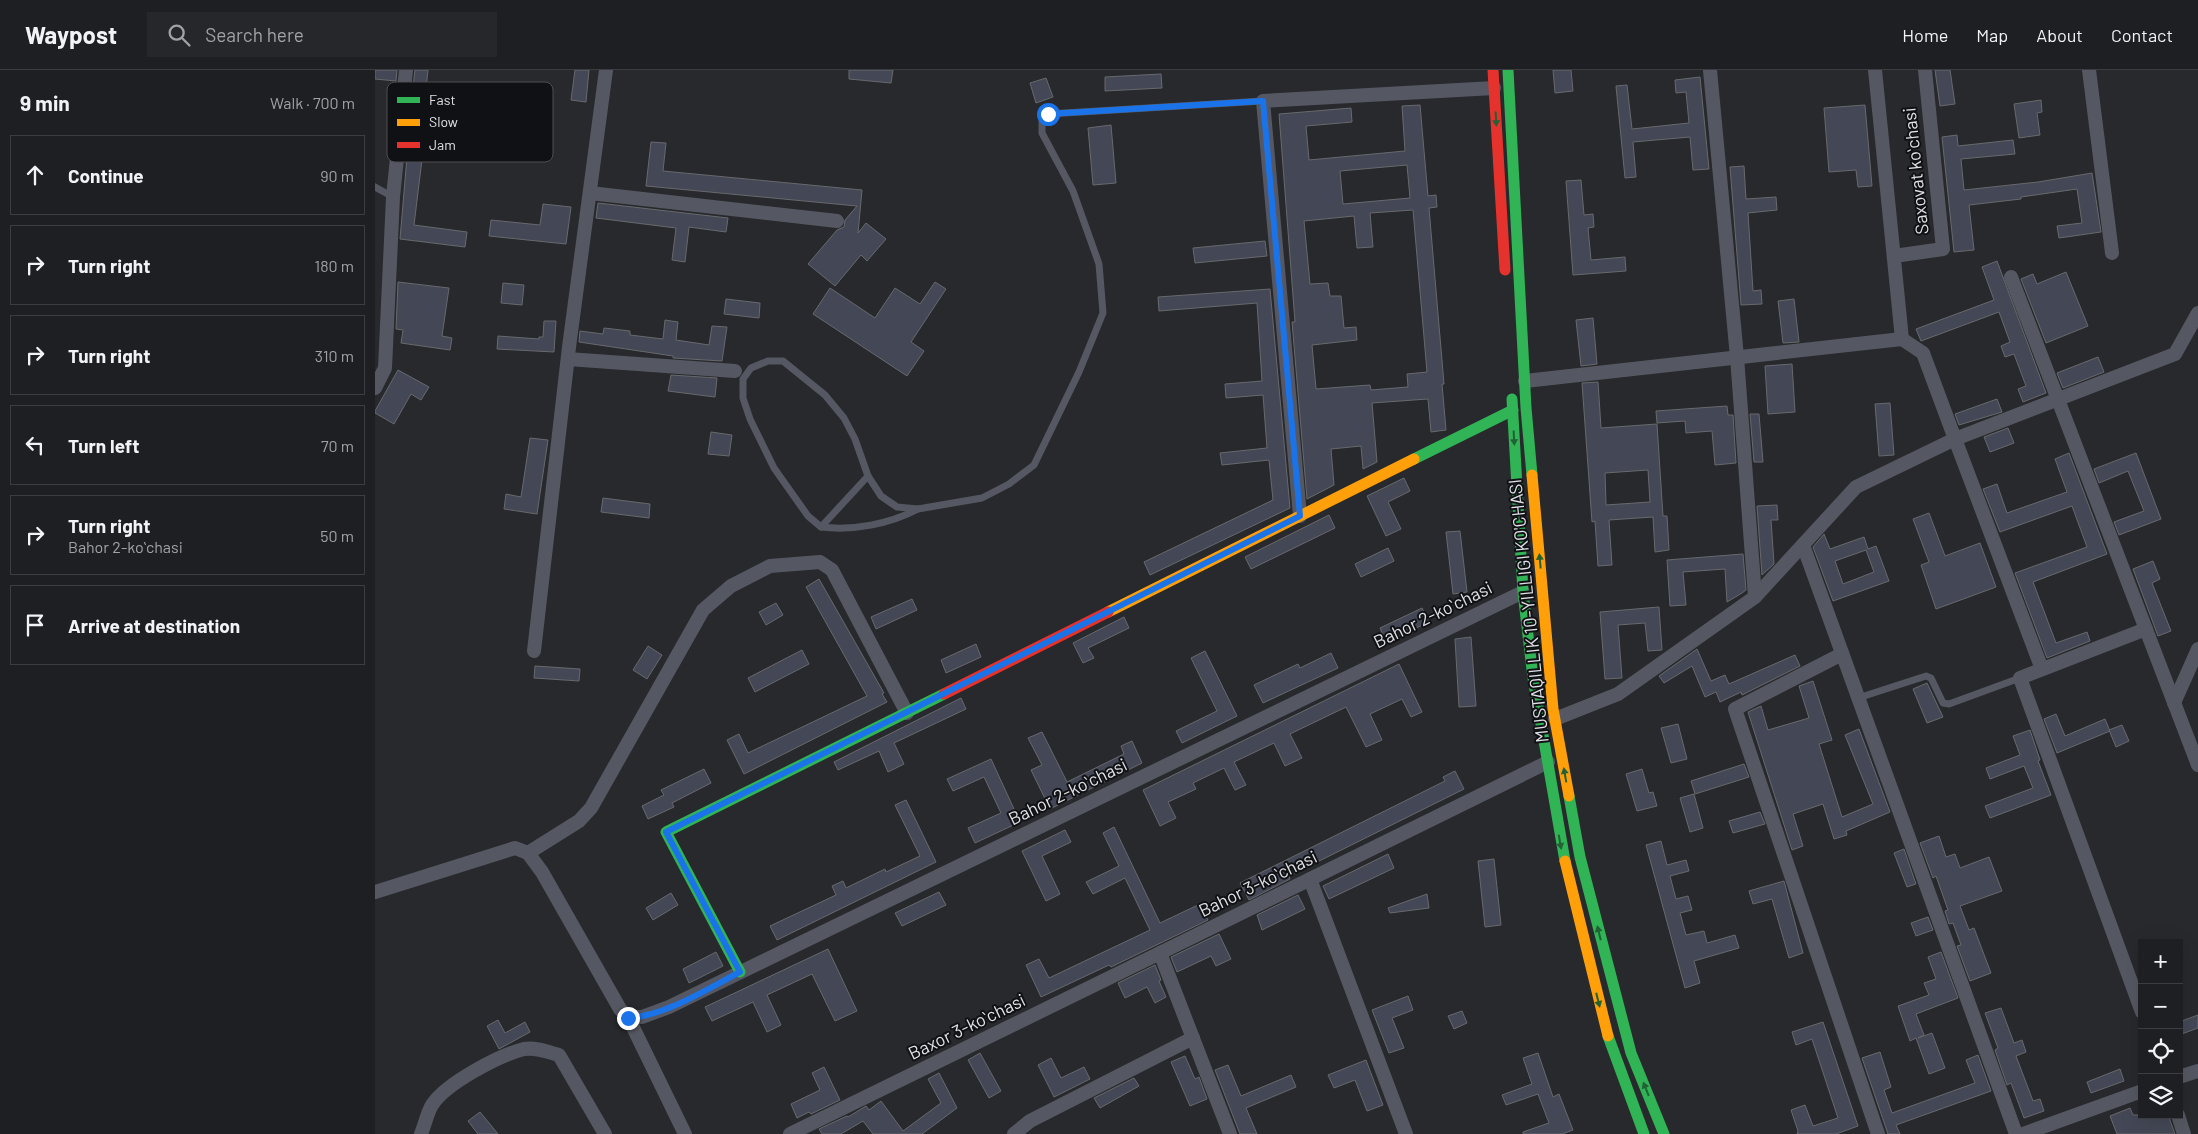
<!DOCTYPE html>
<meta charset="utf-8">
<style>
:root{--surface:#1e1f22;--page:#26272a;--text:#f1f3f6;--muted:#a1a2a5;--line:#3c3d40}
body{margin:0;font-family:Barlow,sans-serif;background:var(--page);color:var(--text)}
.controls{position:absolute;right:15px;bottom:15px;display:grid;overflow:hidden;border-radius:0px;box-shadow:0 5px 20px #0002}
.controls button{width:45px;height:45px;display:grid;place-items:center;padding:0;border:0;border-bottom:1px solid var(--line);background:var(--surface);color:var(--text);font:25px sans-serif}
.stop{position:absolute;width:15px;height:15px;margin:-11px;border:4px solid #1a73e8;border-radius:50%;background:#fff}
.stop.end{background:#1a73e8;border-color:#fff;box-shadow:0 1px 5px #0008}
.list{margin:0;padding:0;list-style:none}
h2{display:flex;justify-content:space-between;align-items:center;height:65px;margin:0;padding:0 20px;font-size:21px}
h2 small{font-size:16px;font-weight:400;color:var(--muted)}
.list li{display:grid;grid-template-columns:32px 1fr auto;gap:15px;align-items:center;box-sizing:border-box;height:80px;margin:0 10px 10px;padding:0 10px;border:1px solid var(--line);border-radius:0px}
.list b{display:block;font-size:19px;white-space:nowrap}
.list p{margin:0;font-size:16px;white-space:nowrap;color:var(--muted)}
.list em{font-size:16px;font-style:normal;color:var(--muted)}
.icon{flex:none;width:28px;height:28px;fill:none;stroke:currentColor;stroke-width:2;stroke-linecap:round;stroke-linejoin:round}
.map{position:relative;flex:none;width:1823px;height:1064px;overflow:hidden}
header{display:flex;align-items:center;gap:30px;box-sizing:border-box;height:70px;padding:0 25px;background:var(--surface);border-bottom:1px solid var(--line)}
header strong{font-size:24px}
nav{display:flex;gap:28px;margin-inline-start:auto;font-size:18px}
.search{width:350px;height:45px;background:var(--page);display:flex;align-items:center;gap:12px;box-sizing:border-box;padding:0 18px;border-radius:0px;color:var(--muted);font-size:19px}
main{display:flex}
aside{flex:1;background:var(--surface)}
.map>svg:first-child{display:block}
.building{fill:#444856;stroke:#68696c;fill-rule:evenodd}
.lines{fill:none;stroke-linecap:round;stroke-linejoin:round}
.lane{stroke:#555862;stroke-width:7}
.street{stroke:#555862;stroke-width:14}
.fast{stroke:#30b455;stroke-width:11}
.slow{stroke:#ff9f0a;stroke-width:11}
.jam{stroke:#e5322d;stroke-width:11}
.oneway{fill:#206234}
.route{stroke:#1a73e8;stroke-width:6}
.labels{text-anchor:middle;stroke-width:4;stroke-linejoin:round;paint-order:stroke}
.street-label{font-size:18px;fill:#e0e1e6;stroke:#101114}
.key{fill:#101114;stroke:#4e4f53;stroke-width:1}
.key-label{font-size:14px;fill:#e0e1e6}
</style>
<header>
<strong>Waypost</strong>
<div class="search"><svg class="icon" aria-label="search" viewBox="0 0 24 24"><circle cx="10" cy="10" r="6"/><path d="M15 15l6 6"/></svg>Search here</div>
<nav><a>Home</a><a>Map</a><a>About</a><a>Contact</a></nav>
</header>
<main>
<aside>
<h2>9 min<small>Walk · 700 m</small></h2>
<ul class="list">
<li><svg class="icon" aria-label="ahead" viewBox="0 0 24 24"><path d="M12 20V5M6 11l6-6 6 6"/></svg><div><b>Continue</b></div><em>90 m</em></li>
<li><svg class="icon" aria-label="right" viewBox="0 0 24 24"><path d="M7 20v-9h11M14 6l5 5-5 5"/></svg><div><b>Turn right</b></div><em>180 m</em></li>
<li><svg class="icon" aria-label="right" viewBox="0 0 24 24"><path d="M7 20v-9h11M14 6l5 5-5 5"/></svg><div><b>Turn right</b></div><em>310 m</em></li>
<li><svg class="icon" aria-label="left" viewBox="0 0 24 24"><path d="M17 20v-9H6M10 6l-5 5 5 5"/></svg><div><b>Turn left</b></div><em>70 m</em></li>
<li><svg class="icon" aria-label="right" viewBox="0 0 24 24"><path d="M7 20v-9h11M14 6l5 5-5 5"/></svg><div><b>Turn right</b><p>Bahor 2-koʻchasi</p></div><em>50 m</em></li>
<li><svg class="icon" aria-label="arrive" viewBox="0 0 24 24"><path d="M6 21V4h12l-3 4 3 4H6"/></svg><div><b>Arrive at destination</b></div></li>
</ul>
</aside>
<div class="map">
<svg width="1823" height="1064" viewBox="0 0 1823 1064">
<rect width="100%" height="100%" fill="#28292d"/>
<!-- building -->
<g class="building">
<polygon points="0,0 22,0 21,11 0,9"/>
<polygon points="40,0 53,0 51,19 38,17"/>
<polygon points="200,0 214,0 211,32 196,30"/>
<polygon points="474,0 518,0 516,13 474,9"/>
<polygon points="1178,0 1196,0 1198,21 1180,23"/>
<polygon points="1560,0 1575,0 1580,34 1565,36"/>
<polygon points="786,4 787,18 730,21 730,7"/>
<polygon points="1325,7 1334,99 1318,100 1315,67 1258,72 1261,107 1250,108 1241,16 1252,15 1257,59 1314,53 1311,22 1301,23 1300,10"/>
<polygon points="671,8 678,27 661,33 655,13"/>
<polygon points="1666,30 1667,42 1662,43 1665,65 1644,68 1639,34"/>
<path d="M1045,35L1053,126L1061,125L1062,137L1054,138L1069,314H1067L1071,360L1056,362L1053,329L997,333L1002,392L988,399L986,376L956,379L959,415L932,429L917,252H920L904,44L976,38L977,52L931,56L934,90L1030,81L1027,36ZM1032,95L1035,128L968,134L965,101ZM1038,140L1052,302L1032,304L1033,317L996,320L995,315L941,319L937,275L982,270L981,257L969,258L966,226H955L953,213L935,214L929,151L979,146L982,178L998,177L995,143Z"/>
<polygon points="1490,35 1497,116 1483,117 1481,100 1454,102 1449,38"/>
<polygon points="736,55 741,113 718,115 713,58"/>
<polygon points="34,63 50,65 39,155 92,162 90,177 25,169"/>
<polygon points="1582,65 1583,76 1638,70 1640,84 1586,89 1589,120 1663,112 1717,103 1726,162 1684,168 1682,156 1707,153 1702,119 1646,127 1646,129 1594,135 1599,180 1579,182 1567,67"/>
<polygon points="276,72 291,73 288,101 487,120 483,163 491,153 511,169 492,191 486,185 460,216 433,194 462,160 469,157 470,150 482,136 271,116"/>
<polygon points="1369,96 1371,129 1401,127 1402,140 1373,143 1378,221 1386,220 1387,234 1366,235 1355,97"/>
<polygon points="1206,110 1209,145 1218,144 1219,157 1213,158 1216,190 1250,187 1251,201 1198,205 1191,111"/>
<polygon points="223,133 353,148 351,162 314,157 310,192 297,190 301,158 221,148"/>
<polygon points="168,134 196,137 191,174 114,166 116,150 165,155"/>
<polygon points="890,171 892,186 820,193 818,178"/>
<polygon points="1622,191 1671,323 1648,332 1643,319 1651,316 1639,284 1630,287 1626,276 1635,272 1624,242 1546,271 1541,259 1619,230 1607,197"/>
<polygon points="1691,202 1713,256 1671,273 1646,209 1658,204 1662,214"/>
<polygon points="23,212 74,218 67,266 77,268 75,280 26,273 28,260 21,259"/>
<polygon points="560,212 571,219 536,272 549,281 532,306 438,244 455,218 500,248 520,218 545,234"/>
<polygon points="128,213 149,215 147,235 126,233"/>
<polygon points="895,219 915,438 775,505 769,492 898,430 894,390 847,395 845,383 892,378 888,325 851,328 850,314 887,311 882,233 784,241 783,227"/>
<polygon points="351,229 385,233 384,248 349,244"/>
<polygon points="1419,229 1424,272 1408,273 1403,231"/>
<polygon points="1218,248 1222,294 1206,296 1201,250"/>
<polygon points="290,250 303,252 301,270 334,275 337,256 352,257 347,291 298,288 298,286 204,272 205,261 228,264 229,258 255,261 255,265 288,269"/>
<polygon points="169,251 181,251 179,282 122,279 123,266 164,269 164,267 168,267"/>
<polygon points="1723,287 1729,302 1688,318 1682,303"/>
<polygon points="1417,294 1420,342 1393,344 1390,296"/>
<polygon points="23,300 54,317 46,330 36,324 19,354 0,343 0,341"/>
<polygon points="296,305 342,308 340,327 293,321"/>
<path d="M1223,312L1226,358L1282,354L1288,446H1292L1294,480L1280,482L1278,447L1234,450L1237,495L1223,496L1220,451L1217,452L1207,313ZM1273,400L1275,432L1231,435L1230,403Z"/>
<polygon points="1622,329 1627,342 1584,355 1580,344"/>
<polygon points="1515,333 1519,385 1504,386 1500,334"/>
<polygon points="1352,336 1353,345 1358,345 1361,393 1340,395 1337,361 1311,363 1310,351 1282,353 1281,341"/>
<polygon points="1375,344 1384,344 1388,392 1379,392"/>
<polygon points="1633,358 1639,373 1615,382 1609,367"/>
<polygon points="336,362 357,365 354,386 333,384"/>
<polygon points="155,368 173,370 162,444 129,439 131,424 146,427"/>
<polygon points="1694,383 1732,484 1658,512 1681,573 1712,562 1715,571 1672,588 1640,503 1712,477 1697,436 1625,462 1608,419 1622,414 1632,443 1692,422 1680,389"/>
<polygon points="1761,383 1786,449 1744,465 1739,452 1769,441 1753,401 1724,413 1719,399"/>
<polygon points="1029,408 1035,421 1013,432 1026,459 1011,466 992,426"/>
<polygon points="228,428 275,434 274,448 226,442"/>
<polygon points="1402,435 1403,450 1396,450 1399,494 1387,505 1382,436"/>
<polygon points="1554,443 1570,486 1605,473 1621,517 1561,539 1546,495 1554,492 1538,449"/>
<polygon points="954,445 960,458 876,499 870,487"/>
<polygon points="1085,461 1092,522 1078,524 1071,462"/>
<path d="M1449,464L1455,479L1489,467L1493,479L1501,476L1514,511L1458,531L1438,477ZM1491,480L1499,502L1468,514L1460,491Z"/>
<polygon points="1013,478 1019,491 986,507 980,494"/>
<polygon points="1368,484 1371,520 1367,523 1352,532 1350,499 1308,502 1311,535 1295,536 1292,490"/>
<polygon points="1778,491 1785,509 1777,513 1796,561 1783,566 1758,499"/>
<polygon points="444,509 509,623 507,624 512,632 369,704 352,670 364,664 373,683 492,626 431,517"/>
<polygon points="537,529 542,540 501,559 496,547"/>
<polygon points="401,533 408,545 391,555 384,542"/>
<polygon points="1284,537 1287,580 1273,581 1270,553 1243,555 1247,608 1230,609 1225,542"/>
<polygon points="1047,538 1054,552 1011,572 1005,558"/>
<polygon points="749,547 754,558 713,578 719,588 708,593 698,573"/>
<polygon points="1096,567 1101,636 1084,637 1080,569"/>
<polygon points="601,574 606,587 571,603 566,590"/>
<polygon points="273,576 287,585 272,609 258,600"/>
<polygon points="1322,579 1336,611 1350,605 1354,614 1420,585 1425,596 1367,625 1366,622 1345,632 1341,622 1330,627 1317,596 1289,613 1284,606"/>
<polygon points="427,580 434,594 380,622 373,608"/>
<polygon points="830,581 862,646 807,673 801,661 842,641 816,588"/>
<polygon points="956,583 963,598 888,633 879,615 923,594 925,598"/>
<polygon points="1024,594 1047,642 1036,647 1027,629 995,644 1007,670 991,677 971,637 915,664 927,688 910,696 899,673 859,692 871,715 860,720 849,698 818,713 821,719 793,732 801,748 785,756 768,720"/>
<polygon points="160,596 205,599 204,611 159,608"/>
<polygon points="1438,611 1457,670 1444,674 1467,747 1498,734 1470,665 1484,659 1515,742 1471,761 1472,765 1459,769 1448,734 1418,744 1428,776 1417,780 1373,642 1386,636 1393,660 1434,648 1424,616"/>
<polygon points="1552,613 1568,647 1552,653 1538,619"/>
<polygon points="586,628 591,639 519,673 529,694 513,702 504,681 463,700 459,692"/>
<polygon points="1681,644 1690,666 1730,649 1735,661 1682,683 1669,649"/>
<polygon points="1303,654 1312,689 1296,693 1286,658"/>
<polygon points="1747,655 1754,671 1741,677 1734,660"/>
<polygon points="1655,660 1665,690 1663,691 1676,725 1615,748 1610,736 1658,718 1649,696 1615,709 1611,698 1645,685 1638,666"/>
<polygon points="667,662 692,712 749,684 746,676 757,671 767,693 675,739 656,700 667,695 653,668"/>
<polygon points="616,689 645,752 600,773 593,758 626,743 609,707 578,721 572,709"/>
<polygon points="1369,694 1374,707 1320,724 1316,711"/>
<polygon points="329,699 336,713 297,733 299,737 273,749 267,736 289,725 286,720"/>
<polygon points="1267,699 1274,723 1278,722 1282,736 1262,741 1251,704"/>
<polygon points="1080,701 1089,719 914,806 915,809 874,830 865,813 1070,711 1068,707"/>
<polygon points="1319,724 1328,758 1315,762 1305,728"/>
<polygon points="531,730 561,792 402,870 395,856 461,825 457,816 468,811 471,818 510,799 511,802 545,786 520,735"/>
<polygon points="1385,742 1390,754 1358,763 1354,751"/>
<polygon points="739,757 785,853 825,834 833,850 736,897 734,895 666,927 651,895 664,889 674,908 775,860 750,808 718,824 711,812 744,796 728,763"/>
<polygon points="690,760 696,772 667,786 685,824 671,831 647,781"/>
<polygon points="1564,766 1571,787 1580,784 1585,798 1614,787 1627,821 1585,836 1594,860 1599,858 1616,903 1595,911 1582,876 1586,875 1578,853 1574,854 1570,841 1573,840 1561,806 1558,808 1545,773"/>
<polygon points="1286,771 1292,795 1311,790 1314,801 1295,806 1301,829 1313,826 1317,840 1305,843 1311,865 1329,861 1332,873 1360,865 1364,878 1319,891 1325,913 1310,918 1271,775"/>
<polygon points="1529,779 1541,814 1532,817 1519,783"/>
<polygon points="1013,784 1019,798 954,829 948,816"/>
<polygon points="1119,789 1126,855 1110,857 1103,791"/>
<polygon points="1409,811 1428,883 1414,888 1397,829 1378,834 1374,821"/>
<polygon points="564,822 571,835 527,856 520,843"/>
<polygon points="296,823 303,835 278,850 271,838"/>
<polygon points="1052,824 1054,838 1015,843 1013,838"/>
<polygon points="923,825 930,839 887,860 882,845"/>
<polygon points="1553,847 1558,860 1541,866 1536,853"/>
<polygon points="844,864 856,889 841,896 836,886 802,902 796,887"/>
<polygon points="453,879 482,941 460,951 437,904 392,925 406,955 392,962 378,932 337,951 330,937"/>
<polygon points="341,882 348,896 314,913 308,899"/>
<polygon points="1566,882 1583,928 1541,944 1549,965 1543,968 1557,963 1570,998 1554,1004 1541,968 1535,971 1523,936 1554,925 1549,913 1561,909 1553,887"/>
<polygon points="780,895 786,910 784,911 791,927 780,933 772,917 750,928 743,913"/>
<polygon points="1033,926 1038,940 1017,948 1029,978 1014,983 997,940"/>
<polygon points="1626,938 1639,973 1647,970 1651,982 1641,986 1658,1031 1665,1029 1669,1041 1649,1048 1636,1013 1632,1015 1620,980 1623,978 1610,943"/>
<polygon points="1087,941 1092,953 1079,959 1073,946"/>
<polygon points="1823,945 1823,958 1804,965 1804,952"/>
<polygon points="123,950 130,963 150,952 155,962 124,979 112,956"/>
<polygon points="1448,952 1483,1056 1461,1064 1422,1064 1423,1061 1416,1040 1430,1035 1438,1056 1463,1048 1437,969 1421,975 1417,962"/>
<polygon points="1505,982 1516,1017 1509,1020 1517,1043 1600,1013 1591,990 1603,985 1616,1021 1521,1055 1525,1064 1513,1064 1487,988"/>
<polygon points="605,983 626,1021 614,1028 593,990"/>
<polygon points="1163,983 1178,1027 1184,1024 1198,1060 1187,1064 1148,1064 1148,1062 1174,1053 1163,1024 1131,1035 1127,1025 1157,1014 1148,988"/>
<polygon points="810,986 820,1009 824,1007 832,1029 815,1036 796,992"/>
<polygon points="676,988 686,1008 709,997 715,1009 679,1027 663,995"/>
<polygon points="991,990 1008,1035 992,1041 980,1010 959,1018 953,1005"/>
<polygon points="853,995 866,1026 916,1005 921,1017 871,1038 882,1064 865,1064 840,1000"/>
<polygon points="449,997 465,1030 436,1044 434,1042 422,1048 416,1034 445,1020 437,1003"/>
<polygon points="1745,999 1749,1011 1716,1023 1712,1012"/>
<polygon points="564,1003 582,1038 547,1064 498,1064 488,1051 466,1064 447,1064 444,1059 472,1046 473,1047 491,1036 494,1040 506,1031 528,1061 566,1033 553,1009"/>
<polygon points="759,1008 764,1016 725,1038 719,1028"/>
<polygon points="1755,1038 1758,1045 1793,1045 1800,1064 1742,1064 1735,1046"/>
<polygon points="105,1042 123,1064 103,1064 93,1051"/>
</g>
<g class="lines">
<!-- lane -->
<g class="lane">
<polyline points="0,117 18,127"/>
<path d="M493,406L446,457C478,461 515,454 543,439"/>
<polyline points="446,457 433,446 399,398 375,349 368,328 368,309 376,298 393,291 408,291 450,325 469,348 480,369 493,406 506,426 522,437 543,439 607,428 634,414 659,395 704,302 728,243 724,194 698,121 667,63 667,51 673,44 888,31"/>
<polyline points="1483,628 1551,606 1556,608 1568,633 1574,634 1645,608"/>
</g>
<!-- street -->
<g class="street">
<polyline points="1335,0 1362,287 1380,527"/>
<polyline points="1500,0 1527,269 1548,283 1580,369 1800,284 1823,243"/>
<polyline points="1714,0 1737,183"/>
<polyline points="215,123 462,151"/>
<polyline points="1519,186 1568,179 1550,0"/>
<polyline points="1636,207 1823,695"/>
<polyline points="193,289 360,301"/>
<polyline points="1150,311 1527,269"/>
<polyline points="0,318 10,298 18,127 31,0"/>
<polyline points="925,446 888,31 1119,18"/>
<polyline points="1428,475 1641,1064"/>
<polyline points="159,581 194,277 231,0"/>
<polyline points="1467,584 1360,639 1503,1064"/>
<polyline points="1799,633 1823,579"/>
<polyline points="1180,649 1243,624 1380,527 1481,417 1580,369 1667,599"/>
<polyline points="153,783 204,751 216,738 328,540 356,516 395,496 445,492 457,500 532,643"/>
<polyline points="935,809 1031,1064"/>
<polyline points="0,822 140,778 153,783 167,802 245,939 253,947 310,1064"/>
<polyline points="1767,942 1645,608 1771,559"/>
<polyline points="253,947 267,947 294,937 1148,522"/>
<polyline points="1804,1007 1823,1001"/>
<polyline points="1803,1045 1809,1064"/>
<path d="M46,1064C50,1055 52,1043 57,1035C71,1013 125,985 149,979C161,977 173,982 184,985L230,1064"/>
<polyline points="415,1064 785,883"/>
<polyline points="639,1064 655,1051 818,968"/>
<polyline points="855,1064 785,883 1173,692"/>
<polyline points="1648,1064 1767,1021"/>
</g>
<!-- fast -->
<g class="fast">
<polyline points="1133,0 1151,338 1157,405"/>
<polyline points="1137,329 1148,522 1158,608 1190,791"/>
<polyline points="1039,389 1138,340"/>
<polyline points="1194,726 1205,787 1256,983 1289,1064"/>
<polyline points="365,902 291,762 569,624"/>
<polyline points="1233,966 1269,1064"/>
</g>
<!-- slow -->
<g class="slow">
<polyline points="1157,405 1178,639 1194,726"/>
<polyline points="733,542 1039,389"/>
<polyline points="1190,791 1233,966"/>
</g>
<!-- jam -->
<g class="jam">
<polyline points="1118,0 1130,200"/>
<polyline points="569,624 733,542"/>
</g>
</g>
<!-- one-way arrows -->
<defs><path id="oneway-solid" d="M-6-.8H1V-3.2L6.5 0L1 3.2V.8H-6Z" transform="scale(1.25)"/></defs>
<g class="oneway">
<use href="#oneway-solid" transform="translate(1121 49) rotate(87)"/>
<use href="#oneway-solid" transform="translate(1139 368) rotate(87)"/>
<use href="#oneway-solid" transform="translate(1165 491) rotate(-95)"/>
<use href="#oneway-solid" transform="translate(1190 705) rotate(-100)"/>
<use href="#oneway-solid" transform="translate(1185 772) rotate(80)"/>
<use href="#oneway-solid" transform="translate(1224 863) rotate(-104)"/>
<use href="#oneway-solid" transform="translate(1223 930) rotate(76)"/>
<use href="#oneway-solid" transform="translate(1271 1019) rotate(-112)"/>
</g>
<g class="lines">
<!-- route -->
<path class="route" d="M253,948C290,946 332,919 365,902L291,762L925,446L888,31L673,44"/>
</g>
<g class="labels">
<!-- street labels -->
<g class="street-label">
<text transform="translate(1541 101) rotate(-96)" y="6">Saxovat koʻchasi</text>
<text transform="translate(1154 541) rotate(-96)" y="6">MUSTAQILLIK 10-YILLIGI KO'CHASI</text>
<text transform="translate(1058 545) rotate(-26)" y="6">Bahor 2-koʻchasi</text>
<text transform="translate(693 722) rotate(-26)" y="6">Bahor 2-koʻchasi</text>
<text transform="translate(883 814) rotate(-26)" y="6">Bahor 3-koʻchasi</text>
<text transform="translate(592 957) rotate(-26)" y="6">Baxor 3-koʻchasi</text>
</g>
</g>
<!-- legend -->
<rect x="12" y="12" width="166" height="80" rx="8" class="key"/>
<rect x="22" y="27" width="23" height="6" fill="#30b455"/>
<rect x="22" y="49" width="23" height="7" fill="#ff9f0a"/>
<rect x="22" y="72" width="23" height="6" fill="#e5322d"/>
<g class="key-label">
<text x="54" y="35">Fast</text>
<text x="54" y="57">Slow</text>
<text x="54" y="80">Jam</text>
</g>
</svg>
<div class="controls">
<button>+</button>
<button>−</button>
<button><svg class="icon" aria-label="locate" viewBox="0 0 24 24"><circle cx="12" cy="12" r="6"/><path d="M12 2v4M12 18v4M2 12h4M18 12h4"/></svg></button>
<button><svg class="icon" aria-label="layers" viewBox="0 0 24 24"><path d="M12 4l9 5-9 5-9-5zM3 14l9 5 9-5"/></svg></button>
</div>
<div class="stop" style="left:673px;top:44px"></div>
<div class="stop end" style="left:253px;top:948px"></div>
</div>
</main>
